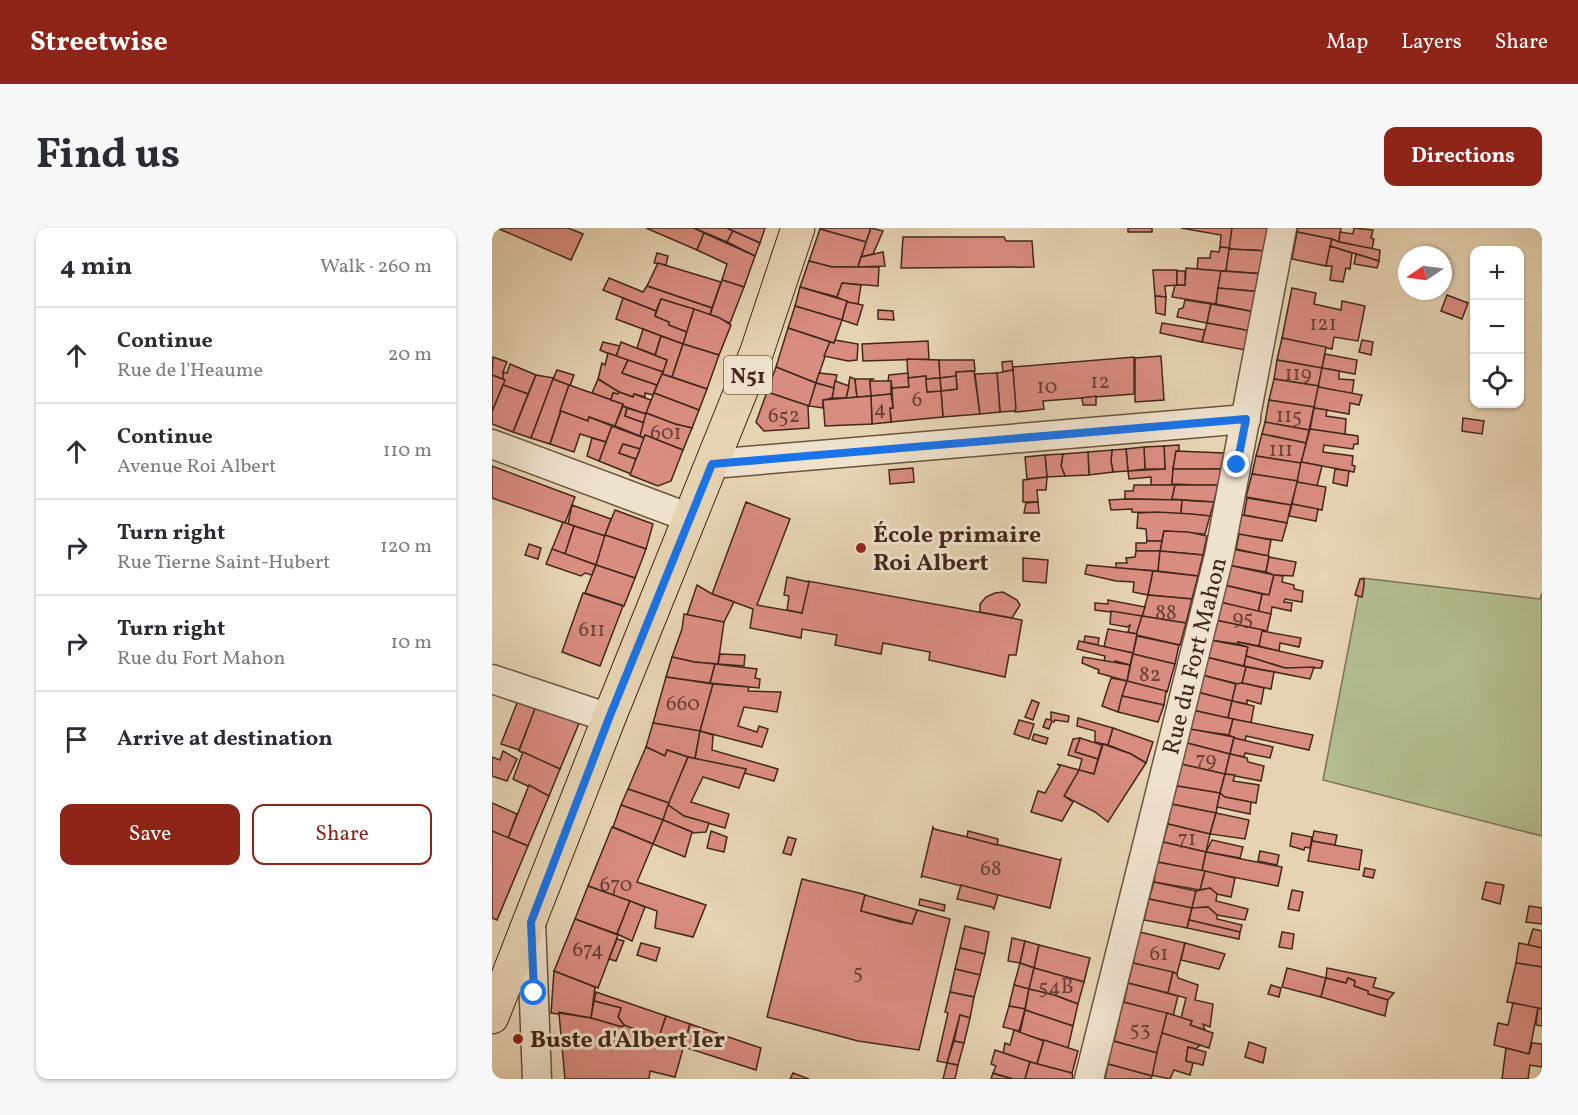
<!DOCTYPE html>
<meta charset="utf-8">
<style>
:root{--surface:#fff;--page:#f7f7f7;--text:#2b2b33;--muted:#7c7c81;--line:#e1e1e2;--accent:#8f2418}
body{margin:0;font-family:Vollkorn,serif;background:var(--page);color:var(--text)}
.controls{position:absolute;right:18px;top:18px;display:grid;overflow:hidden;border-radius:12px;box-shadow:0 2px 4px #0004}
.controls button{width:54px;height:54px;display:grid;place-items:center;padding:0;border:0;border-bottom:2px solid var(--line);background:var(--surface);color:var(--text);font:30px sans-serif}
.compass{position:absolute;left:906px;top:18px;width:54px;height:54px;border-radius:50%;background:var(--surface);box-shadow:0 2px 4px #0004;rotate:257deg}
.stop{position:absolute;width:18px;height:18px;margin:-14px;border:4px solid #1a73e8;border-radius:50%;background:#fff}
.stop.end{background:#1a73e8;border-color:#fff;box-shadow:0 2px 6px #0008}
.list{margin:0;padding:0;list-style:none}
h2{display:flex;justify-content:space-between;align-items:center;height:78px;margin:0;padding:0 24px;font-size:26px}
h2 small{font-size:20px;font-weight:400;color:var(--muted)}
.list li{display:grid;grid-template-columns:39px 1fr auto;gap:18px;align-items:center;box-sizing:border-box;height:96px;padding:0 24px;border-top:2px solid var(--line)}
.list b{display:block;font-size:22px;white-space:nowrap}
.list p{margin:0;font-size:20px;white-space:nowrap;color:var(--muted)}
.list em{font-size:20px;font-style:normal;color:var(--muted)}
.actions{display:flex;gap:12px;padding:18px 24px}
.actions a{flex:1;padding:14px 0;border:2px solid var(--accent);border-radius:12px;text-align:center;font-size:21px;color:var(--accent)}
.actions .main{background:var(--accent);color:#fff}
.icon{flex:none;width:33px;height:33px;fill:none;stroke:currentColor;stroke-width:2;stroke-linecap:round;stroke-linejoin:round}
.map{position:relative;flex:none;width:1050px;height:851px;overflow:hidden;border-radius:12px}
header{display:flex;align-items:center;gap:36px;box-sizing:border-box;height:84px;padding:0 30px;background:var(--accent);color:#fff}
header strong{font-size:28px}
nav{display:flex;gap:33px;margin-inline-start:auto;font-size:21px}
.intro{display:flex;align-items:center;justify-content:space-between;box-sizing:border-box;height:144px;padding:0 36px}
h1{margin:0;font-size:42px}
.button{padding:15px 27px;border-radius:12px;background:var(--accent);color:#fff;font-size:21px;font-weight:700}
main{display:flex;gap:36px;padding:0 36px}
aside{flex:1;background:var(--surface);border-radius:12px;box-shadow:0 2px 4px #0004}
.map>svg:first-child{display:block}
.green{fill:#b3bd8e;stroke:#7b7255;stroke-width:1.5}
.building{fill:#d98c80;stroke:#43281c;stroke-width:1.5}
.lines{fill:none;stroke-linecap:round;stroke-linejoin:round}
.minor-casing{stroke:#6c5342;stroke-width:31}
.primary-casing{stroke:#43281c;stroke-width:35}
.minor{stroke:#efe2cd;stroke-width:28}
.primary{stroke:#e6d3b2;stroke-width:33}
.route{stroke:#1a73e8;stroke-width:8}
.poi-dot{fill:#8f2418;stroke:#efe2cd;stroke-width:2}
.labels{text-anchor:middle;stroke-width:6;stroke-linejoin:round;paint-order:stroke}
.number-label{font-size:21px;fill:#684135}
.shield{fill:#efe2cd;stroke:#776051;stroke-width:1.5}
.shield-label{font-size:22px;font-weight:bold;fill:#43281c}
.poi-label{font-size:24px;font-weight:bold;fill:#43281c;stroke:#efe2cd;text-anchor:start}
.street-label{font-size:24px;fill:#43281c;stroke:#efe2cd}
</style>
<header>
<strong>Streetwise</strong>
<nav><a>Map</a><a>Layers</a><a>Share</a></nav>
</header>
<div class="intro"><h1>Find us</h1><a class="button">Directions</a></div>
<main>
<aside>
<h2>4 min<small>Walk · 260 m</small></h2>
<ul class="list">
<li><svg class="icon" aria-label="ahead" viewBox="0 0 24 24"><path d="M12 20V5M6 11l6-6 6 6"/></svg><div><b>Continue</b><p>Rue de l'Heaume</p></div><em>20 m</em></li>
<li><svg class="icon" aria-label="ahead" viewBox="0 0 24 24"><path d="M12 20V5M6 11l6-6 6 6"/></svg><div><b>Continue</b><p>Avenue Roi Albert</p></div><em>110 m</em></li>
<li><svg class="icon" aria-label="right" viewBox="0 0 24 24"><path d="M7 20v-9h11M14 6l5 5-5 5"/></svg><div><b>Turn right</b><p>Rue Tierne Saint-Hubert</p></div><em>120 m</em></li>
<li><svg class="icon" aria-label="right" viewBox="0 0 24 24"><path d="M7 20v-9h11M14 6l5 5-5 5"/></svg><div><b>Turn right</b><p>Rue du Fort Mahon</p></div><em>10 m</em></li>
<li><svg class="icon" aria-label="arrive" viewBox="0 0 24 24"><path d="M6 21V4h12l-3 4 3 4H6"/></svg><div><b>Arrive at destination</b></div></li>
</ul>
<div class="actions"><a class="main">Save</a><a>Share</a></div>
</aside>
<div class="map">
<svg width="1050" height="851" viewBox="0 0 1050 851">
<rect width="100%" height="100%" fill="#e6d3b2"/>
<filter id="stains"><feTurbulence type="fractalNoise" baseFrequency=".00333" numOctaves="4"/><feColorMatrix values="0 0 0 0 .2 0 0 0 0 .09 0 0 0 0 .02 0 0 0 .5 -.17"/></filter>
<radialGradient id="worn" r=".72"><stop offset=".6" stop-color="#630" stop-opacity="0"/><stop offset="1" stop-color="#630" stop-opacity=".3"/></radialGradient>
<!-- green -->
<polygon class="green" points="870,350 1048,371 1050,365 1050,608 831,552"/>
<!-- building -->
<g class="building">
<polygon points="5,0 76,0 91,6 79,32"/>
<polygon points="154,0 202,0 212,5 205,22"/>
<polygon points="202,0 235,0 241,3 235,14"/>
<polygon points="235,0 273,0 268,15"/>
<polygon points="379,0 374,14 328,1 328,0"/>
<polygon points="379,0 391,3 381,26 369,29"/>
<rect x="636" y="0" width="24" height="4"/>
<polygon points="689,0 740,0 738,20 728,19 729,7"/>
<polygon points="740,0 778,0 776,23 737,21"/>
<polygon points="806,0 849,0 847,14 840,11 805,4"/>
<polygon points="862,0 881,2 879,10 882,11 880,21 847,14 848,4 861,6"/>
<polygon points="328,1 374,14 366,39 340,39 317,33"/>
<polygon points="241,3 268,15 263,28 235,14"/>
<polygon points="805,4 840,11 834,38 800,31"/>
<polygon points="212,5 263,28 252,59 230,52 235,36 205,22"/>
<polygon points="411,9 512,9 514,13 540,13 542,39 409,40"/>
<polygon points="840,11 847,14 888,22 887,33 838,18"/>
<polygon points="838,18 860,25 858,41 854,40 851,54 838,52 840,38 834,38"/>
<polygon points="728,19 738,20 734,43 705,42 706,30 718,30 719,23 727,24"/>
<polygon points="737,21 776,23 773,46 734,43"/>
<polygon points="391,24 393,38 366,39 369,29"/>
<polygon points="165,25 176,28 174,37 162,35"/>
<polygon points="864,26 887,33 885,40 862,36"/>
<polygon points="317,33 340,39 387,39 386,58 350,55 345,69 308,59"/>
<polygon points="166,35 229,54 220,80 155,58"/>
<polygon points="694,40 729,43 724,76 680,69 683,57 693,57"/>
<polygon points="661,42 685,42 685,57 673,58 674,69 663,68"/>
<rect x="685" y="43" width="8" height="14"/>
<polygon points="729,43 773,46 770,64 726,60"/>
<polygon points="117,50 151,64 155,58 220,80 218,87 169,71 164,83 111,62"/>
<polygon points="230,52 252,59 238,95 218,87"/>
<polygon points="350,55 369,57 366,76 355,74 345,69"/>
<polygon points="308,59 355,73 350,92 303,78"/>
<polygon points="726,60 770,64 763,84 724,76"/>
<polygon points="800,60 824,65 822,76 849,82 850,73 873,78 866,113 842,109 840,121 790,110"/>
<polygon points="955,67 976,75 970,91 949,83"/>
<polygon points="663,68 674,69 673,87 664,85"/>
<polygon points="131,70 164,83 163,88 177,94 177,97 195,104 191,116 124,91"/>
<polygon points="169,71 202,81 195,104 177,97 177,94 163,88"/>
<polygon points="693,72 719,76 715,95 685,89 687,81 691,80"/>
<polygon points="355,74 371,77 365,97 350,92"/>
<polygon points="719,76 763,84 759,103 715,95"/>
<polygon points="303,78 350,92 342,115 296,100"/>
<polygon points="202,81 228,90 239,97 227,127 191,116"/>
<polygon points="386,82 401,83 402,92 386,91"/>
<polygon points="670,95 713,102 710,114 668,105"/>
<polygon points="715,95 759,103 753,122 710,114"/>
<polygon points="296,100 338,114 324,155 284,139"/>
<polygon points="151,101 169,108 163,127 145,120"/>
<polygon points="169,108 191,116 180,149 170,146 175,132 163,128"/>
<polygon points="790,110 834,119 830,140 785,132"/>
<polygon points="343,112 366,116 365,132 356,133 332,128 338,114 342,115"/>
<polygon points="870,112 881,114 879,127 867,124"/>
<polygon points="436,113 437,131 371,133 370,116"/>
<polygon points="111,114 128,118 124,129 108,122"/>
<polygon points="129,114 175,132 171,144 124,129"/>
<polygon points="191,116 227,127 215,161 180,149"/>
<polygon points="116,125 136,132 130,145 165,157 161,167 153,165 153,169 142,166 141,169 127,164 106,151 110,135 113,137"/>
<polygon points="833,126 865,132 863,146 830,140"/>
<polygon points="669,128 672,172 643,174 643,130"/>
<polygon points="1,129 15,134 11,144 13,152 0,147"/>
<polygon points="642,129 642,166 551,173 552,181 523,184 521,139"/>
<polygon points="415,131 447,132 448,150 434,151 434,148 416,150"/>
<polygon points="136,132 171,144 165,157 130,145"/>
<polygon points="447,132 482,132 483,143 464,144 464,148 448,150"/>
<polygon points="785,132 830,140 827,158 782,151"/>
<polygon points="520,133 521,142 511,144 510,134"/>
<polygon points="18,136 44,147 36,166 11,157 11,144 15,145"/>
<polygon points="284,139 324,155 317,178 275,164"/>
<polygon points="830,140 847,143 847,151 862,152 860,166 826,159"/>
<polygon points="65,142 82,147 78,158 61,151"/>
<polygon points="521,142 524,181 522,183 508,184 505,145"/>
<polygon points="482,143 488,186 451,189 449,163 465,161 464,144"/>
<polygon points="327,145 345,147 342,160 324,155"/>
<polygon points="416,145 417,159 400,160 399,153 396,153 397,147"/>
<polygon points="505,145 508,184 488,186 483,146"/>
<polygon points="170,146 215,161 207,182 162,165"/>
<polygon points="0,147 13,152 0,184"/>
<polygon points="44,147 62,150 39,210 21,204"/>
<polygon points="434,148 435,164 449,163 451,189 399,194 398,180 401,180 400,160 417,159 416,150"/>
<polygon points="464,148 465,161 449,163 448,150"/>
<polygon points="358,149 363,151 365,169 354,170"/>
<polygon points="448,150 449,163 435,164 434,151"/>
<polygon points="61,151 77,157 58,216 39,210"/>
<polygon points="106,151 127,164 126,166 121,165 119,172 100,165"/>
<polygon points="363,151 381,151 378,153 379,168 365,169"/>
<polygon points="782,151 827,158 822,179 777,172"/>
<polygon points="343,153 357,158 354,170 340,170"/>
<polygon points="378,153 399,153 399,166 379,168"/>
<polygon points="324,155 342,160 340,170 331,172 331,180 317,178"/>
<polygon points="11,157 36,166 21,204 0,196 0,184"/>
<polygon points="77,157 131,176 123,198 97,189 96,193 68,183"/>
<polygon points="826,159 870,167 867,177 858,175 857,186 822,180"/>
<polygon points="127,164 141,169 142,166 159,172 154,186 131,178 131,176 119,172 121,165 126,166"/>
<polygon points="275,164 317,178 316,179 317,200 272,203 264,194"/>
<polygon points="162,165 207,182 200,200 183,196 154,185"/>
<polygon points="399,166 401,180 398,180 399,194 380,196 379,168"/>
<polygon points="379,168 380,196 333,198 331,172"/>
<polygon points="604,168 604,177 591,177 590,170"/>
<polygon points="777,172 822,179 817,202 773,194"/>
<polygon points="131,178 135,180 133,188 153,195 148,208 123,198"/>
<polygon points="135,180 154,186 153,195 133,188"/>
<polygon points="822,180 835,182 834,188 854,191 853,207 818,201"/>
<polygon points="69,183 96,193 97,189 120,198 114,214 88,206 82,224 58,216"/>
<polygon points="154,185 183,196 200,200 191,222 153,207 152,210 148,208"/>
<polygon points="971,190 992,193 990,206 970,203"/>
<polygon points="773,194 817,202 814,215 770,206"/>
<polygon points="120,198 152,210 148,221 131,216 127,225 144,231 139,246 107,233"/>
<polygon points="818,201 866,208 866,216 862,216 861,221 832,217 831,224 861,228 860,237 863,238 862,244 809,234"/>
<polygon points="770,206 814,215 809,235 764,228"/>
<polygon points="153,207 191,222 179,253 166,258 138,247"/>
<polygon points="100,210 114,214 107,233 95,228"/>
<polygon points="131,216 148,221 144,231 127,225"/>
<polygon points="687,217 687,223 684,223 681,241 680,256 683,257 659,257 659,249 637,251 636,243 673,241 672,218"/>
<polygon points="672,218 673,241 653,241 652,219"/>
<polygon points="652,219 653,241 636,243 634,221"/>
<polygon points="634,221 636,243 621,244 619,233 620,222"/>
<polygon points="620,222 619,233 621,244 597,247 596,224"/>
<polygon points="684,223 732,225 730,241 681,241"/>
<polygon points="596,224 597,247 573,248 569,238 571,226"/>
<polygon points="571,226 569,238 573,248 555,249 553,227"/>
<polygon points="553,227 555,249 535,251 533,229"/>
<polygon points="764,228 809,235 806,253 760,246"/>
<polygon points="809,234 830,238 825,258 805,254"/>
<polygon points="0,238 83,269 73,295 0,270"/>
<polygon points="421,240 422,254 398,256 397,242"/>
<polygon points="681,241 730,241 726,257 705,257 680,256"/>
<polygon points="843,241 857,243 855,258 841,255"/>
<polygon points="760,246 806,253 799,277 754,269"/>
<polygon points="555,249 554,262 545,262 546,274 531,274 531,252"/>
<polygon points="805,254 834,259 830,282 800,276"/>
<polygon points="642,257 683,257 680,271 690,272 633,271 633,263 641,263"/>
<polygon points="683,257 726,257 722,274 680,271"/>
<polygon points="755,270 799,277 795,295 752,287"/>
<polygon points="633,271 690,272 689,286 640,284 640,281 619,282 617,272"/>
<polygon points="690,272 702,273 722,274 718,288 689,286"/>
<polygon points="254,274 298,291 265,377 310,385 316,353 530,392 524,427 517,427 513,449 437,432 438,424 391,415 389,426 343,417 345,407 310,401 309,410 258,400 261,381 220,366"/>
<polygon points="546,274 547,285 532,285 534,275"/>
<polygon points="800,276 826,281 824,293 797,288"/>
<polygon points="80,277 119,291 113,308 76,296"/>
<polygon points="123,282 161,296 154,321 113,307"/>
<polygon points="665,284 700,286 718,288 713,306 672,303 670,313 655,313 654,301 645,300 646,285"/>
<polygon points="750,287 795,295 790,313 745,306"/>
<polygon points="71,294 82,298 73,326 60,321"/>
<polygon points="82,298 113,308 104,337 73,326"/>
<polygon points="672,303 696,304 715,308 711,327 668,323"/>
<polygon points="747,306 779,312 776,328 744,321"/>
<polygon points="113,307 154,321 143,350 104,337"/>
<polygon points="655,313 670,313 668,323 644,323 644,315 654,315"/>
<polygon points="37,316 49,320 46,331 33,327"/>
<polygon points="60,321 104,337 100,347 93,345 89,348 54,336"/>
<polygon points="740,321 777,328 774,344 736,337"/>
<polygon points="644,323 668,323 666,343 624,340 624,335 635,335 634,330 643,329"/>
<polygon points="668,323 711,327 706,348 666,343"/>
<polygon points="777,329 804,334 801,348 782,347 774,344"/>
<polygon points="531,330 556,332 554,355 531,353"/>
<polygon points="104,337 143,350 132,378 93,365"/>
<polygon points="595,337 661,343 656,367 641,364 642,354 624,353 593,346"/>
<polygon points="736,337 782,347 777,367 732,357"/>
<polygon points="661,343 706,348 700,371 656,367"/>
<polygon points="782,347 791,348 790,354 802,357 802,361 811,363 810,374 793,371 792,374 800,375 799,383 780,379 779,386 766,384 770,366 777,367"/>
<polygon points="295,349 317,354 310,385 295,382 297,368 292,367"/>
<polygon points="868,351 872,351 872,357 870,369 863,367"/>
<polygon points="205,357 220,366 242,374 232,394 195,387"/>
<polygon points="732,357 770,366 766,384 728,374"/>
<polygon points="511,364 525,372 528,377 520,390 488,384 488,376 494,369 503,365"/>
<polygon points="91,365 131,378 108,438 70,424"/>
<polygon points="656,367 700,371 694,395 650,388"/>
<polygon points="616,372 653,379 650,388 603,382 603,375 616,376"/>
<polygon points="728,374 779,386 775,403 723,392"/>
<polygon points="619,383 650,388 645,406 636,404 638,397 635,399 618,396"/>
<polygon points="192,386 232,394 226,436 202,434 180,429 190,401"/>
<polygon points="650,388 694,395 688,417 644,407"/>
<polygon points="723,392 771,402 767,418 746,414 746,416 718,412"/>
<polygon points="616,401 645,406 641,425 612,419"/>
<polygon points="770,403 809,410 807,419 788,415 787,423 767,418"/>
<polygon points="593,408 607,410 606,417 592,414"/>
<polygon points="645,408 687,417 683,436 641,426"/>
<polygon points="718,412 756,419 752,438 714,429"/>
<polygon points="587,413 641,425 638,437 623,433 622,436 612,434 613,428 585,421"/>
<polygon points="746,414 787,423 831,433 829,440 793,440 754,428 756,419 746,416"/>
<polygon points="228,426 253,427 252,438 226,436"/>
<polygon points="641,426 683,436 675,464 635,453"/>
<polygon points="754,428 793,440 822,439 818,451 752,438"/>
<polygon points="180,429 202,434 223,436 218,455 174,449"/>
<polygon points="591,429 638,437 635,453 606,445 607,442 590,435"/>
<polygon points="714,429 754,439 750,457 710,447"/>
<polygon points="223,436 265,441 263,450 268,451 267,460 218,455"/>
<polygon points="754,439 782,444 779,461 750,455"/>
<polygon points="710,447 744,456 740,473 705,464"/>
<polygon points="174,449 221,456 208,503 161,495"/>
<polygon points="619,450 635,453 626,484 610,478"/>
<polygon points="635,453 674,463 672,477 630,468"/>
<polygon points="750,455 772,460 769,476 755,472 755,476 740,473 744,456"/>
<polygon points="221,456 257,459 256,463 289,464 285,484 252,479 246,498 265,504 267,498 276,501 270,519 208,503"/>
<polygon points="705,464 740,473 736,490 700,482"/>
<polygon points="630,468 672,477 666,494 626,484"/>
<polygon points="540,472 547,475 541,492 533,489"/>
<polygon points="740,473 762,478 759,495 736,490"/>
<polygon points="25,475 44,479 27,522 9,516"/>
<polygon points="44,478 88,493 68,541 27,523"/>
<polygon points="700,482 741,491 737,507 696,501"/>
<polygon points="559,484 577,488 576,494 563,492 562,494 560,493 557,501 551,499 554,491 559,492"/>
<polygon points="586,490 621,500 616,517 603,514 603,503 585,498"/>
<polygon points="741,491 821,507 817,522 754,508 753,513 742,510 737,507"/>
<polygon points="527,492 542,496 537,511 522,506"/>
<polygon points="161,495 208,503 203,531 175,522 173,528 154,519"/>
<polygon points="621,500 661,514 654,535 639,526 616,517"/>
<polygon points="698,501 742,509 738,526 695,515"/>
<polygon points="208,503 221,507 220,522 286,541 282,553 252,545 254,541 203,531"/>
<polygon points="542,506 556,510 554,516 540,512"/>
<polygon points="588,510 610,517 606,531 583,524"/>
<polygon points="588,510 583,524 606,531 602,546 587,542 590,531 576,527 581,511"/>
<polygon points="742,510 781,519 778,530 753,525 752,529 738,526"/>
<polygon points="695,515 738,526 733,546 689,536"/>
<polygon points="611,516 639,526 654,535 616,594 603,584 572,568 587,542 602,546"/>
<polygon points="154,519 173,528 175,522 196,529 177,575 136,561"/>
<polygon points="11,523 25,531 15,553 0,548 0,529 8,532"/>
<polygon points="31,524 68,541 57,568 21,551"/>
<polygon points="738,526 755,530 756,534 772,538 769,553 733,546"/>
<polygon points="196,529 254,541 247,560 211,549 199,574 237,586 233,600 192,588 176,577"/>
<polygon points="565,536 587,542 572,568 581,574 570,593 539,584 546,563 553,565 568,538"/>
<polygon points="689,536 733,546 728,565 684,558"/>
<polygon points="733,546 743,547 741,553 767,557 764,575 733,569 728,565"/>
<polygon points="37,557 57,568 36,618 16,610"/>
<polygon points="685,558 728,565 724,585 680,576"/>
<polygon points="136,561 177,575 171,592 129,577"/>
<polygon points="728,565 733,569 759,574 758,586 725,579"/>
<polygon points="0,575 25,586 16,610 0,603"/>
<polygon points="679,576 724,585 718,606 676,596"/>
<polygon points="129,577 171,592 161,616 121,599"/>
<polygon points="176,577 192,588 217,595 214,604 200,605 200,604 171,592"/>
<polygon points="724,585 757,592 753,611 718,606"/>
<polygon points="171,592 200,604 193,629 161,616"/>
<polygon points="676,596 718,606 714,624 671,614"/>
<polygon points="120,599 161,616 145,654 214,677 201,709 163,700 165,683 96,658"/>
<polygon points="441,599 442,601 475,609 568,632 569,631 558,680 430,648 429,650"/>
<polygon points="0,603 36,618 5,692 0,690"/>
<polygon points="219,603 235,609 232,624 215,620"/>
<polygon points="476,603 506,611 505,617 475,609"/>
<polygon points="822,603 845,607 843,617 820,613"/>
<polygon points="800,605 820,609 818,620 813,619 812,622 798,618"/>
<polygon points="296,609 304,611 299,627 291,625"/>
<polygon points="720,612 751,619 748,630 714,624"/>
<polygon points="820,613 870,622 867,642 816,633"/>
<polygon points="671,614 714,624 710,643 666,634"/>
<polygon points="768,623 787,627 785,637 766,633"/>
<polygon points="714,624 790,639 786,658 710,643"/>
<polygon points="665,634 713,643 708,662 662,654"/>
<polygon points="873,640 883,642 881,650 871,648"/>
<polygon points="713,643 743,650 739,669 725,666 718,660 708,662"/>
<polygon points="310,651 371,666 373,667 369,683 408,694 420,696 425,682 458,691 427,822 366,813 275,789"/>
<polygon points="662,654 704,663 700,680 657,671"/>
<polygon points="994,654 1012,657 1008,676 990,671"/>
<polygon points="469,657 506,667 502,681 500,679 465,671"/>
<polygon points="96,658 138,673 125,706 83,691"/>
<polygon points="718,660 725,666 724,673 756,681 753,692 725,687 716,679 700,680 704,663"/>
<polygon points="800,662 811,664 807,683 796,681"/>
<polygon points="373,667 425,682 420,696 369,683"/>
<polygon points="428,671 453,677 452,683 427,677"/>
<polygon points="657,671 700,680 695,700 652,692"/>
<polygon points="138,673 153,679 140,713 125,706"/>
<polygon points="1037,678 1050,680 1050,696 1034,694"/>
<polygon points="716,679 725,687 725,691 750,697 748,704 697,692 700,680"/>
<polygon points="83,691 126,707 106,760 62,743"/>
<polygon points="697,692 748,704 747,711 695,700"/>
<polygon points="473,698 497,704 493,726 468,720"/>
<polygon points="1041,701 1050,703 1050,720 1036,717"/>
<polygon points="648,704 693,715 685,746 641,735"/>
<polygon points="790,704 802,706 800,721 787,719"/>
<polygon points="520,710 533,713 528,735 516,733"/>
<polygon points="125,711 132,713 124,733 117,731"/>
<polygon points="533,713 547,717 542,740 528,735"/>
<polygon points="149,715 168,720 164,733 145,727"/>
<polygon points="693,715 733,726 727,741 689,732"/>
<polygon points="1027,715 1050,720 1050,739 1024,735"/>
<polygon points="547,717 598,730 592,754 542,740"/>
<polygon points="468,720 493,726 488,747 463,741"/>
<polygon points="528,735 542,740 537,761 522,757"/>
<polygon points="641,735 681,744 676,765 636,755"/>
<polygon points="1024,735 1050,739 1050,781 1015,774"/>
<polygon points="542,740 592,754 586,776 562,767 537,761"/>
<polygon points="795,740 834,750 829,769 790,759"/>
<polygon points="835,740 884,750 881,759 902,765 896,772 876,766 876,763 862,758 863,753 856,750 854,755 834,750"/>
<polygon points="463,741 488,747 482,769 458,764"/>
<polygon points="62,743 103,759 99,790 67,784 66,786 59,785"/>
<polygon points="681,744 685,746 686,750 706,757 703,772 721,776 718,799 711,796 713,802 698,797 700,793 689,790 694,770 676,765"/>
<polygon points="834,750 854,755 856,750 863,753 862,758 876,763 876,766 896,772 893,788 829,769"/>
<polygon points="636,755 686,768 681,788 632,774"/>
<polygon points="522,757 537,761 533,781 517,778"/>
<polygon points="779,757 789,760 787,769 776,766"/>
<polygon points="537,761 562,767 586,776 581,798 533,782"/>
<polygon points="104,764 174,788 168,806 161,808 132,797 126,789 129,780 102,773"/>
<polygon points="458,764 482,769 478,790 468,787 455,835 445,833 456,785 453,784"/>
<polygon points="102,773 129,780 126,789 132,797 130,799 99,790"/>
<polygon points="631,774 675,785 665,825 622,813"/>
<polygon points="1021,775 1046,780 1037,826 1002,817 1006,795 1016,797"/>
<polygon points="517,778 533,781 527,803 511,799"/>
<polygon points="1046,780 1050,781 1050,798 1044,797"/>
<polygon points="533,782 581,798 576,820 528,805"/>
<polygon points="67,785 99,790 130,799 132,797 161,808 192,817 183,849 158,843 157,851 73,851"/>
<polygon points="675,785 700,793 698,797 721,805 717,820 670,805"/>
<polygon points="468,787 478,790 472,815 462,813"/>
<polygon points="174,788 198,796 192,817 173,812 168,806"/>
<polygon points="198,796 269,820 264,842 192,819"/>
<polygon points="522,802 551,813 552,812 545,836 511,825 513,815 518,817"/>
<polygon points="670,805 708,817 704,821 696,819 694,833 701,835 698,847 682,842 678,851 659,847"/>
<polygon points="552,812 586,823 580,845 545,836"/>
<polygon points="462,813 472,815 466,837 455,835"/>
<polygon points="621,813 665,825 660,848 616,836"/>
<polygon points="757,814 774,820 771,835 753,829"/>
<polygon points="1040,815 1050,816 1050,839 1038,837 1036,851 1010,851 1014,820 1037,826"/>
<polygon points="696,819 714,824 711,837 694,833"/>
<polygon points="503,822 538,834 533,851 521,851 501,845 504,838 499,836"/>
<polygon points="538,834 580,845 581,851 533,851"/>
<polygon points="455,835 466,837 463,851 451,851"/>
<polygon points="616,836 660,848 659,851 613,851"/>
<polygon points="301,845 317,851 298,851"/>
<polygon points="501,845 506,847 521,851 499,851"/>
</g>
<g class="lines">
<defs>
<g id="minor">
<polyline points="0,216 198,290"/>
<polyline points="220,236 754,191"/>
<polyline points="0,451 117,490"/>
<polyline points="39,694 45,851"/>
<path id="s1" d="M597,851L727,328L790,0"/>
</g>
<polyline id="primary" points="0,789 117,490 265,123 306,0"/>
</defs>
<!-- minor casing -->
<use href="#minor" class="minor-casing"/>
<!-- primary casing -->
<use href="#primary" class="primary-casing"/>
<!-- minor -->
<use href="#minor" class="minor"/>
<!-- primary -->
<use href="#primary" class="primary"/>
</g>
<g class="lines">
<!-- route -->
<polyline class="route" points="42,765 39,694 117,490 220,236 754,191 745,237"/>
</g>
<!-- markers -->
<g class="poi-dot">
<circle cx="369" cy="320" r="6"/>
<circle cx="26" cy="811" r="6"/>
</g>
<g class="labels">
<!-- number labels -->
<g class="number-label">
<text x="831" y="102">121</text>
<text x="806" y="152">119</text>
<text x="608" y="160">12</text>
<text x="555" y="165">10</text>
<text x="425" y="178">6</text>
<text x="388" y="187">4</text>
<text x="292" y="194">652</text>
<text x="797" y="194">115</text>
<text x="174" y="211">601</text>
<text x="789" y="228">111</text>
<text x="674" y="391">88</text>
<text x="751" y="396">95</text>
<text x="100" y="408">611</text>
<text x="658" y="453">82</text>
<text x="191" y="482">660</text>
<text x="714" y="538">79</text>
<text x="695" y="617">71</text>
<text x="499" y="647">68</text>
<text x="124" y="663">670</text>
<text x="96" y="728">674</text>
<text x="667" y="732">61</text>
<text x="366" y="750">5</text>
<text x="564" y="765">54B</text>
<text x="648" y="807">53</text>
</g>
<!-- shield labels -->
<rect class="shield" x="232" y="128" width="48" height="38" rx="4.5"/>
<g class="shield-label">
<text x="256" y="155">N51</text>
</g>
<!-- poi labels -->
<g class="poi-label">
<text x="381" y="314">École primaire<tspan x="381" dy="28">Roi Albert</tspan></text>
<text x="38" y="819">Buste d'Albert Ier</text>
</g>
<!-- street labels -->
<g class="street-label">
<text dy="8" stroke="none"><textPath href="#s1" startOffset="436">Rue du Fort Mahon</textPath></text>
</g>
</g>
<rect width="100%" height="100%" filter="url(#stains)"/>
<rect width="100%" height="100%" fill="url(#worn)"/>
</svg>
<div class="controls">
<button>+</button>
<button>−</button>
<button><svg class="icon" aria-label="locate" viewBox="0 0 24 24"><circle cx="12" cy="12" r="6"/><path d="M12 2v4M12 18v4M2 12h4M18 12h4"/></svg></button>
</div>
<svg class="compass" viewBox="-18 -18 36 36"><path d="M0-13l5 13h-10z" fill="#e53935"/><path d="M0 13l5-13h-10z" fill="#7c7c81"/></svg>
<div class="stop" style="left:42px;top:765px"></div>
<div class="stop end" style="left:745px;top:237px"></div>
</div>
</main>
